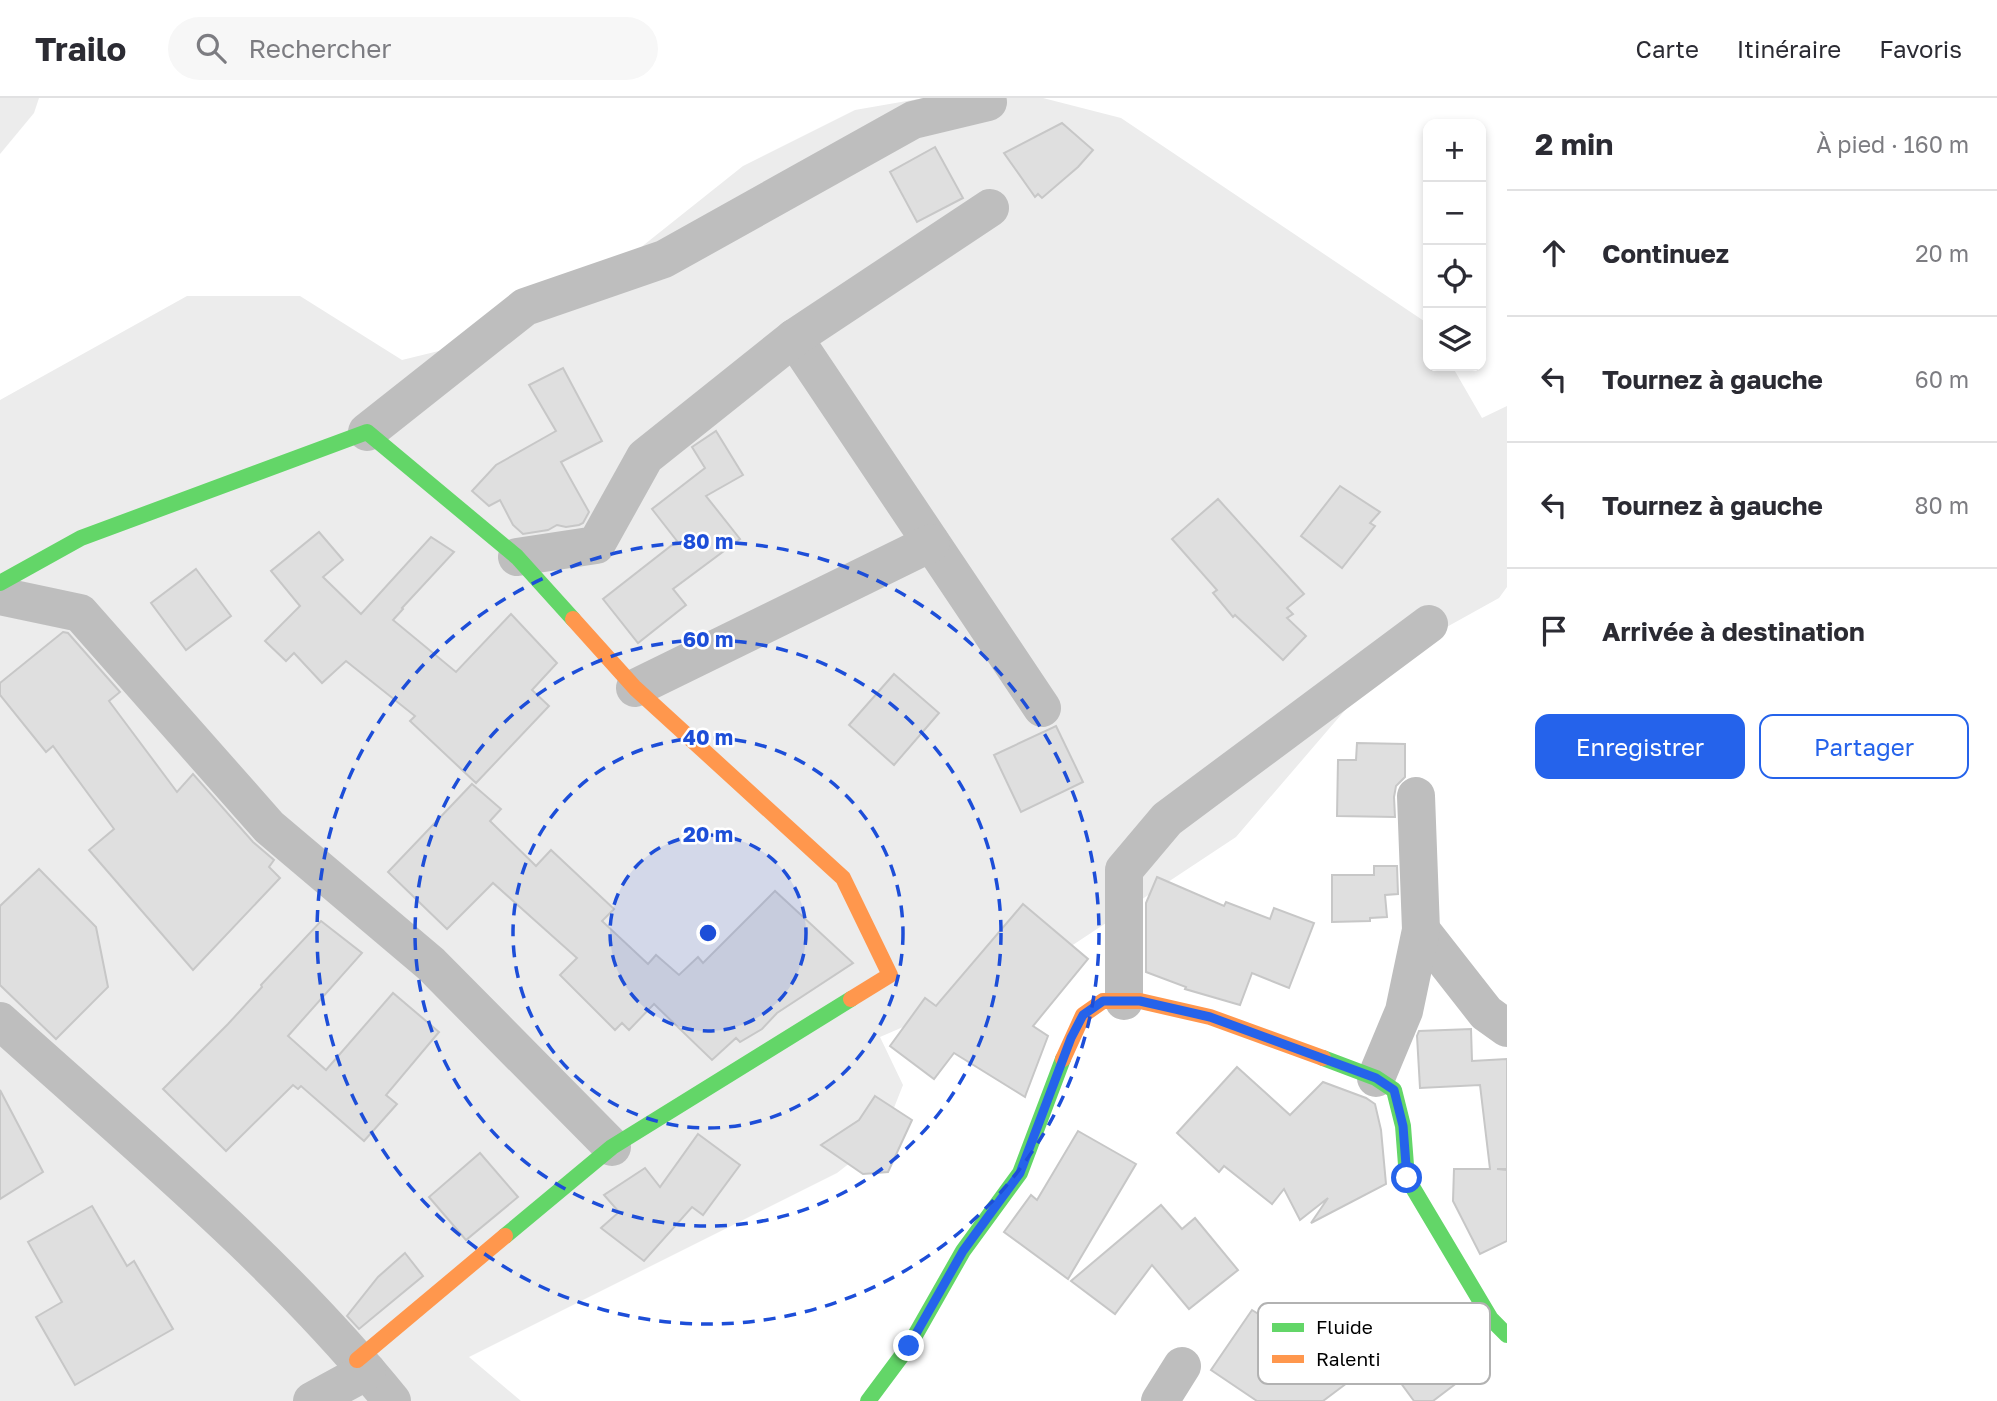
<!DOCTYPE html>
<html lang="fr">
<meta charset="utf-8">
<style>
:root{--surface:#fff;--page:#f7f7f7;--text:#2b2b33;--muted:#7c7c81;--line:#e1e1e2;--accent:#2563eb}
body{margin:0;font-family:"Golos Text",sans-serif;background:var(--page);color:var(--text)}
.controls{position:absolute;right:21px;top:21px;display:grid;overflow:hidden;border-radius:14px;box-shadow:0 4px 10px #0003}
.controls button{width:63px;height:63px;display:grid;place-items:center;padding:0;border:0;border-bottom:2px solid var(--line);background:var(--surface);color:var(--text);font:35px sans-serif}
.stop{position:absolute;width:21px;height:21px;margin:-16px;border:5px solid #2563eb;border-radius:50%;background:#fff}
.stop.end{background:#2563eb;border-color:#fff;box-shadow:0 2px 7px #0008}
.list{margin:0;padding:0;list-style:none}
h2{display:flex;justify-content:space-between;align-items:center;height:91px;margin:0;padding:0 28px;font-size:30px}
h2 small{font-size:23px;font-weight:400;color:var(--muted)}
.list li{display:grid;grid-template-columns:46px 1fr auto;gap:21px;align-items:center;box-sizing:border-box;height:126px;padding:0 28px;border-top:2px solid var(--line)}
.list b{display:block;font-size:26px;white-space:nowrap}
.list em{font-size:23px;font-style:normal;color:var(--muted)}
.actions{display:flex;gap:14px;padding:21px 28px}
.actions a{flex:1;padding:16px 0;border:2px solid var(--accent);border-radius:14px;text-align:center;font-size:24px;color:var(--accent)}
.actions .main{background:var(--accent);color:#fff}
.icon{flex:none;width:38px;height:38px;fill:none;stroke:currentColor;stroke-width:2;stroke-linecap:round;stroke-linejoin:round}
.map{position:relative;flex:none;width:1507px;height:1303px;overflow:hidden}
header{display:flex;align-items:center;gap:42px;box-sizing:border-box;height:98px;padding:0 35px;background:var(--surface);border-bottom:2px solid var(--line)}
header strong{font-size:33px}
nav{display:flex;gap:38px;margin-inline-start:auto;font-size:24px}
.search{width:490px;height:63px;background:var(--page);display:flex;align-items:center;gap:18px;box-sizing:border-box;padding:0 24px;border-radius:38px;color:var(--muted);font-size:26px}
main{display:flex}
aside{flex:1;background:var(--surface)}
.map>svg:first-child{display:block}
.green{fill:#ececec}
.building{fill:#dfdfdf;stroke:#c7c7c7;stroke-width:2}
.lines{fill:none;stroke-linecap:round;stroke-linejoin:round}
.street{stroke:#bebebe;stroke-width:38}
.fast{stroke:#63d668;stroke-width:16}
.slow{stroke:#ff974d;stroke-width:16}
.route{stroke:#2563eb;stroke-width:9}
.ring{fill:none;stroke:#1d4ed8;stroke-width:3.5;stroke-dasharray:12 9}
.key{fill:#fff;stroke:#b2b2b2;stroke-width:2}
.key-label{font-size:19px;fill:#000}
.centre{fill:#1d4ed8;stroke:#fff;stroke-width:3.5}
.ring-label{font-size:21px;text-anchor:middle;font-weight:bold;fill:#1d4ed8;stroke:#fff;stroke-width:5;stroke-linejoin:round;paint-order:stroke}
</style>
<header>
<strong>Trailo</strong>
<div class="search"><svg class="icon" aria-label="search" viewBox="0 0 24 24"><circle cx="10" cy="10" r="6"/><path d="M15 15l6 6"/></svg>Rechercher</div>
<nav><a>Carte</a><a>Itinéraire</a><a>Favoris</a></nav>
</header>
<main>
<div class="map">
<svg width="1507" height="1303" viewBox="0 0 1507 1303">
<rect width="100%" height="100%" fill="#fff"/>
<!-- green -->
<g class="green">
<polygon points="0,0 39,0 34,15 0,56"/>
<polygon points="924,0 1043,0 1121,20 1427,225 1428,268 1452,268 1482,320 1507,308 1507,489 1499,500 1389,561 1236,739 1035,872 880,939 903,987 882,1040 837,1075 469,1259 521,1303 0,1303 0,302 187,198 300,198 402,262 455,249 576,201 743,68 855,12"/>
</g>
<!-- building -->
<g class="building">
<polygon points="1062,25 1093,52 1078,69 1042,100 1038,96 1035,99 1004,55"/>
<polygon points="935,49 963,100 917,124 890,74"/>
<polygon points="563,270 602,343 561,364 589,414 583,425 579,427 566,429 557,427 548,432 523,436 513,427 500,402 489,408 472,393 496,367 556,333 529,287"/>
<polygon points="716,333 743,377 706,398 740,441 673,491 686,507 638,545 603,501 677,443 652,411 705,370 692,349"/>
<polygon points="1340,388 1380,414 1370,425 1375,428 1342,470 1301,438"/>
<polygon points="1218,401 1304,496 1287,510 1293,516 1287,520 1306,538 1283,562 1235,517 1233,519 1213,495 1217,492 1172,441"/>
<polygon points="319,434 343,462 323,479 361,516 431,439 454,454 402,510 403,511 393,522 456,574 511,516 557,565 532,592 549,608 476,685 410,623 415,618 346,563 322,585 294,555 286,563 265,543 300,508 271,473"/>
<polygon points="196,471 231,518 186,552 151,505"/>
<polygon points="63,534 68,535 120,594 109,603 177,694 193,676 253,744 274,762 269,769 280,780 193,872 89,752 114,731 53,648 46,654 0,597 0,585"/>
<polygon points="894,576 939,615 894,667 849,627"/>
<polygon points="1056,628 1083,684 1021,714 994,657"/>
<polygon points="1357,645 1405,646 1405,679 1396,688 1394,699 1395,719 1337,718 1338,662 1356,662"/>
<polygon points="472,686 501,711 490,723 536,768 551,752 614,811 602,823 648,866 656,857 679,877 698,859 703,865 775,793 853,865 777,915 762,931 740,944 736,940 712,962 654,906 629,932 622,925 615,932 560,877 577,860 493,785 447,831 388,774"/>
<polygon points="1374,768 1397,768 1398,796 1385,797 1387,819 1370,820 1370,823 1332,824 1332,777 1374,777"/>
<polygon points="39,771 96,829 108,889 56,941 0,887 0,808"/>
<polygon points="1157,779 1224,808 1226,804 1270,821 1274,810 1314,825 1289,890 1252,875 1240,907 1185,891 1186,889 1146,874 1146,805"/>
<polygon points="1023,806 1088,861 1033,928 1048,938 1026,996 1025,999 954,955 934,981 890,948 925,900 936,908"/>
<polygon points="321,823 362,855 288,938 326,972 393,895 439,934 386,997 397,1006 364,1043 301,988 298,991 293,987 226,1053 163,991 228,926 262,889 261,887"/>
<polygon points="1471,931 1472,963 1507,961 1507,1071 1497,1071 1507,1072 1507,1143 1480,1156 1453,1103 1454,1071 1490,1071 1480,987 1420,990 1417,938 1419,933"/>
<polygon points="1237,969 1290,1017 1323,984 1366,1000 1375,1006 1381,1032 1386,1086 1311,1125 1328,1100 1300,1122 1284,1091 1272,1106 1224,1068 1219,1074 1177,1035"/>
<polygon points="0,992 43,1074 0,1101"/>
<polygon points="875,998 912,1022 888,1074 863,1076 821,1047 859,1022"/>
<polygon points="1078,1033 1136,1066 1068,1181 1004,1134 1031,1097 1037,1102"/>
<polygon points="698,1036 740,1067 703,1117 692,1109 644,1163 601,1130 619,1114 604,1097 645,1070 660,1089"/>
<polygon points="480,1055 518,1099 466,1142 429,1099"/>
<polygon points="1161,1107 1182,1131 1195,1120 1238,1172 1189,1211 1152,1167 1115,1216 1071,1183"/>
<polygon points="92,1108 127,1168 134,1163 173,1231 75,1287 36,1219 62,1204 28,1144"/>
<polygon points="405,1155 423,1178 359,1231 347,1218 378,1179"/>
<polygon points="1252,1212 1333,1262 1353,1248 1369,1230 1391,1252 1323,1303 1257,1303 1211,1272"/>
<polygon points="1442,1220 1487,1262 1433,1303 1414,1303 1384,1262"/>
</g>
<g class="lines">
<!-- street -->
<g class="street">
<polyline points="794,240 1042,610"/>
<polyline points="367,334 525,209 664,161 913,22 988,4"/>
<polyline points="517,459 596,447 645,359 794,240 990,110"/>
<polyline points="0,498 80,515 269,729 431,866 612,1049"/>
<polyline points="635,590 931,445"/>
<polyline points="1421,832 1486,915 1507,930"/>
<polyline points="1124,903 1124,772 1167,721 1429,526"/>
<path d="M0,923C135,1045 277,1161 392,1303"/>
<polyline points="1376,980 1404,913 1421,832 1416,698"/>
<polyline points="312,1303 367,1273"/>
<polyline points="1160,1303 1182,1268"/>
</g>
<!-- fast -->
<g class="fast">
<polyline points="0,485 81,440 367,334 517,459 573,521"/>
<polyline points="1323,960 1376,980 1394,992 1403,1028 1407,1080 1491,1221 1507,1237"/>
<polyline points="505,1138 612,1049 851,901"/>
<polyline points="868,1303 909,1248 963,1153 1020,1075 1063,961"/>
</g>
<!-- slow -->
<g class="slow">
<polyline points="573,521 635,590 843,780 890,877 851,901"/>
<polyline points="1063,961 1083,917 1103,903 1140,903 1210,919 1323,960"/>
<polyline points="357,1262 505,1138"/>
</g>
</g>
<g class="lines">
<!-- route -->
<polyline class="route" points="909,1248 963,1153 1020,1075 1071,940 1083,917 1103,903 1140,903 1210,919 1376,980 1394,992 1403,1028 1407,1080"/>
</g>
<!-- distance rings -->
<circle cx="708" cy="835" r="98" fill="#1d4ed8" fill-opacity=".12"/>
<g class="ring">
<circle cx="708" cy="835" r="98"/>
<circle cx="708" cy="835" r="195"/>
<circle cx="708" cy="835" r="293"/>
<circle cx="708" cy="835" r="391"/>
</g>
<!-- legend -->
<rect x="1258" y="1205" width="232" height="81" rx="10" class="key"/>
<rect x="1272" y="1225" width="32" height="9" fill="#63d668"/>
<rect x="1272" y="1257" width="32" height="8" fill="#ff974d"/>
<g class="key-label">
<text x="1316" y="1236">Fluide</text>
<text x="1316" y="1268">Ralenti</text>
</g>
<circle cx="708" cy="835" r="10" class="centre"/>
<g class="ring-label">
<text x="708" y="451">80 m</text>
<text x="708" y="549">60 m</text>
<text x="708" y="647">40 m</text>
<text x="708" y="744">20 m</text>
</g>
</svg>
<div class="controls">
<button>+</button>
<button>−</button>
<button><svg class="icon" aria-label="locate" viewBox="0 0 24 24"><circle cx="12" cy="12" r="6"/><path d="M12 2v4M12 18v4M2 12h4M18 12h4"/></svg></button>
<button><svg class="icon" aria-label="layers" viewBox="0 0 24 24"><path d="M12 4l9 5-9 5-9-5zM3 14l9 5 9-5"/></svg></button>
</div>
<div class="stop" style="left:1407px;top:1080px"></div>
<div class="stop end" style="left:909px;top:1248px"></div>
</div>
<aside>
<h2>2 min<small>À pied · 160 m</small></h2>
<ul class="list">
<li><svg class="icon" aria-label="ahead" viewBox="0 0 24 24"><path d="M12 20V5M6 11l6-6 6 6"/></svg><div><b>Continuez</b></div><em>20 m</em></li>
<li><svg class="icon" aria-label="left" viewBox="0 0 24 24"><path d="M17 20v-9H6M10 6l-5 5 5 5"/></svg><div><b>Tournez à gauche</b></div><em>60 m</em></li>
<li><svg class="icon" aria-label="left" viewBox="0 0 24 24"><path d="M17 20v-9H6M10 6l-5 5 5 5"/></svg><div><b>Tournez à gauche</b></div><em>80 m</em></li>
<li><svg class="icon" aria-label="arrive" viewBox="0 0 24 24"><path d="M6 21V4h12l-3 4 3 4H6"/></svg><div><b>Arrivée à destination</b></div></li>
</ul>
<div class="actions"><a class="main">Enregistrer</a><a>Partager</a></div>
</aside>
</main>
